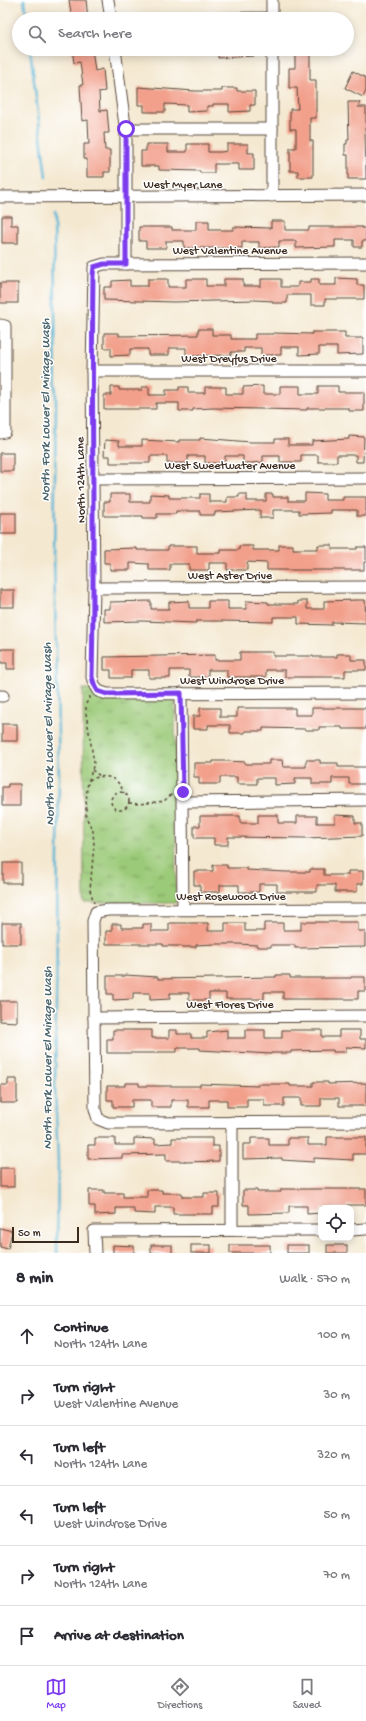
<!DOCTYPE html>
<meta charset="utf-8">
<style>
:root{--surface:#fff;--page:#f7f7f7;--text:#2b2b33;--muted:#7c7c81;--line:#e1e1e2;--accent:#7c3aed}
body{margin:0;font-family:"Gochi Hand",sans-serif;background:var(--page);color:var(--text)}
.controls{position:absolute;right:12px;bottom:12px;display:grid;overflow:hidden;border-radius:8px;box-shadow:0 2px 10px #0003}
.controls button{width:36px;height:36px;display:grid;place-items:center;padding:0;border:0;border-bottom:1px solid var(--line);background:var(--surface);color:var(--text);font:20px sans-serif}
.scale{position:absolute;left:12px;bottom:10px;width:67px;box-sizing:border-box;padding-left:4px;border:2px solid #3b2a1e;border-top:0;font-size:11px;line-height:14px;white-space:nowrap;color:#3b2a1e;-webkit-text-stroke:3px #fff;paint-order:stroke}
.stop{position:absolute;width:12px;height:12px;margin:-9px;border:3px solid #7c3aed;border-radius:50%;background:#fff}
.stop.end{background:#7c3aed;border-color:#fff;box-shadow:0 1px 4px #0008}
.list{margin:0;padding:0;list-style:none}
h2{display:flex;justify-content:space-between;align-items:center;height:52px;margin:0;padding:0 16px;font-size:17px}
h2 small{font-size:13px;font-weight:400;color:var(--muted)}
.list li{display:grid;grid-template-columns:26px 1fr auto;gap:12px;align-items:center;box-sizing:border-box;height:60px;padding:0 16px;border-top:1px solid var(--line)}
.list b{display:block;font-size:15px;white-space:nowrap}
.list p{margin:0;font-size:13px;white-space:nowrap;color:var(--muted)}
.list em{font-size:13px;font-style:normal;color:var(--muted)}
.icon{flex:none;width:22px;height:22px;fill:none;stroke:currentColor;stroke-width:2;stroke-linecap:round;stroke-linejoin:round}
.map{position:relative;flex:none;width:366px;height:1253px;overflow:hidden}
.search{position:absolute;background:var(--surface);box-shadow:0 2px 10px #0003;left:12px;right:12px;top:12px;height:44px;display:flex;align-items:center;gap:10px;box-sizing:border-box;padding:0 14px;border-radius:22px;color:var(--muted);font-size:15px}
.sheet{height:412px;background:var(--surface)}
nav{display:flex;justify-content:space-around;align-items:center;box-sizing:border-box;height:56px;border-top:1px solid var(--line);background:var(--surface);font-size:11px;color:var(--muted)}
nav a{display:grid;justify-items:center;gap:2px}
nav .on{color:var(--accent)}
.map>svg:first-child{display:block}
.park{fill:url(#park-tufts);stroke:#6b7a4b}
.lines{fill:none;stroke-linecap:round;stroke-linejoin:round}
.stream{stroke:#58b5d6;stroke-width:2.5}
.building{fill:#f2a08c}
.minor-casing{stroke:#574639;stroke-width:13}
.path{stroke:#574639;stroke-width:1.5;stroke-dasharray:3 3;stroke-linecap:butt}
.minor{stroke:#fff;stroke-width:11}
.route{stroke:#7c3aed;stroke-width:5}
.labels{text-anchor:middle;stroke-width:3;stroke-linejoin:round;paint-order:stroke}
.street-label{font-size:12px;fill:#3b2a1e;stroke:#fff}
.water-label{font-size:13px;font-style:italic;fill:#476268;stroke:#fff}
</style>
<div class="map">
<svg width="366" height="1253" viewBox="0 0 366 1253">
<defs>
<pattern id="park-tufts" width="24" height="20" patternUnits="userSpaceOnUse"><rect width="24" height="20" fill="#9bca78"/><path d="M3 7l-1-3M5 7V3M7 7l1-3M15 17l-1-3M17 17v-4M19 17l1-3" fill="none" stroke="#80a462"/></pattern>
</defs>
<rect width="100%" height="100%" fill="#fff"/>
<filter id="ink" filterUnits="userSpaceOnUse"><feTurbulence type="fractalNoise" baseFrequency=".025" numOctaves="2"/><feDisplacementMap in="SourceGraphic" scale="8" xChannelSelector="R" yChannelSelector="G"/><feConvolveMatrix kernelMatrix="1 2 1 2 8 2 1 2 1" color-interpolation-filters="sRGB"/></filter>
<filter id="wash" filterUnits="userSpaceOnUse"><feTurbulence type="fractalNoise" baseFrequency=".012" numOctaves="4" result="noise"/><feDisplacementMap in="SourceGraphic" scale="16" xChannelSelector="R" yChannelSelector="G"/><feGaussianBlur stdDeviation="0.9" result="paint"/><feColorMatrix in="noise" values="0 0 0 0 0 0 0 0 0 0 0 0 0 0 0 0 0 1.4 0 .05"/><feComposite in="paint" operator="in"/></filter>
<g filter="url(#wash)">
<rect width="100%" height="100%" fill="#f4e8d0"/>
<!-- park -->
<polygon class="park" points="83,689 89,689 96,695 175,699 176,903 84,903"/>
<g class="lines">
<!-- stream -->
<g class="stream">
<polyline points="24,0 27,19"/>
<polyline points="30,49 46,177"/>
<polyline points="54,215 56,405 54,557 59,776 55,1087 58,1162 57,1253"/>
</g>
</g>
<g id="blocks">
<!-- building -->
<g class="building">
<polygon points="69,0 86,0 88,19 72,19"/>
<polygon points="72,49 92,49 95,71 103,69 105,91 99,92 100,111 107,110 109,133 104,133 105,150 110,150 110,172 104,172 104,177 87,177 87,159 84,159 84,144 89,144 88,120 82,121 80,85 83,85 80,62 74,63"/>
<polygon points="218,49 254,49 254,56 218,58"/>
<polygon points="295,49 310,49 310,80 316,80 316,118 310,118 310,141 313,141 313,177 298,177 298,171 290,171 290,148 296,148 296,129 290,129 290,109 298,109 297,88 289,88 289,68 295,68"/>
<polygon points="353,71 366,78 366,91 363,97 345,88"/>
<polygon points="138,87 195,91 222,91 222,88 237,88 237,91 255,91 255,105 250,105 250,111 229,112 229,104 213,104 213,106 207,106 207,111 187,112 187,105 165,104 165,112 144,112 144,105 138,105"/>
<polygon points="348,102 360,102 358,107 366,107 366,128 365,128 366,179 348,179 348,155 345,155 345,144 347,144 347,140 349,140"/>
<polygon points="146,144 168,144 168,152 187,152 187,144 208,144 208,152 221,152 227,151 227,144 248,144 248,153 254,153 254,170 239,170 239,164 214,164 214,173 200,173 200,171 159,170 159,166 141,166 141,151 146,151"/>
<polygon points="2,216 11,216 11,225 18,225 18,243 2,243"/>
<polygon points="196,221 209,221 209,230 233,230 233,227 271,228 271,221 285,221 285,230 309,230 309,227 362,227 362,228 366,228 366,241 362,241 362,247 354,247 354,240 335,240 335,247 296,248 296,241 279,241 279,247 259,248 259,242 242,242 242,248 184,248 184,241 166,241 166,248 146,248 146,241 139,241 139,227 172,227 172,230 196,230"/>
<polygon points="336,278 357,279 357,285 364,285 364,299 325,299 325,305 311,305 311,295 287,295 287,303 273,303 273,301 255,300 174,302 104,300 104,287 112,287 112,281 130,280 130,286 148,286 148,279 168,279 168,287 186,287 186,279 206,279 206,286 224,286 224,279 243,279 243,286 261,286 261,279 281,279 281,287 298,287 298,282 311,282 311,279 319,279 319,285 336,285"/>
<rect x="0" y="283" width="18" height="20"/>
<polygon points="198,329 212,329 212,335 231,335 231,339 255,339 255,334 273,334 273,333 312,334 312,332 345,332 345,338 363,338 363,354 337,355 337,347 319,347 319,354 299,355 299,347 281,347 281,355 261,355 261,348 244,348 244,352 231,352 231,355 186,356 186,348 169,348 169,355 148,355 148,349 130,349 130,355 111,356 111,348 104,348 104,333 119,333 119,336 198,335"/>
<polygon points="263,386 263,394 280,394 280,386 300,386 300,394 318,394 318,386 338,386 338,392 364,392 364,411 349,411 349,408 307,408 307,410 213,408 193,409 193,411 179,411 179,403 156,403 156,409 104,409 104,395 111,395 111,387 119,387 119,390 142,390 142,387 149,387 149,395 166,395 166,390 179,390 179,387 188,387 188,393 205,393 205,387 226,387 226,394 243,394 243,387"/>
<polygon points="349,436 364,437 363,462 356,462 356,455 337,455 337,462 318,462 318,455 301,455 301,462 280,462 280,456 263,456 263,462 251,463 243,463 243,456 225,456 225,463 205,463 205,456 188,456 188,463 167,463 167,456 150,456 150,463 110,463 110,456 104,456 105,440 119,441 119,446 142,446 142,440 179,442 179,440 200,440 200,438 251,442 275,442 275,439 288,439 288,445 312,445 312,441 349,439"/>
<rect x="0" y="453" width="13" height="18"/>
<polygon points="305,493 325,494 325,500 343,500 343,497 366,497 366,516 357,516 357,510 331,510 331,513 299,514 299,510 273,510 273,518 260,518 260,510 215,512 215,515 200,515 200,511 176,511 176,514 157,514 157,518 143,518 143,516 104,516 104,502 110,502 110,494 130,494 130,502 150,502 150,494 169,495 169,498 200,498 200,494 209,494 209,502 227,502 227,497 239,497 239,494 247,494 247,501 266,501 266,494 273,494 273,497 288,497 288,501 305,501"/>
<rect x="0" y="513" width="16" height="21"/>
<polygon points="279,545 293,545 293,549 318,549 318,545 332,545 332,549 357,549 357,547 366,547 366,562 364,562 364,570 267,570 267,563 247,562 247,570 227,570 227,563 209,563 209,570 189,570 189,564 170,564 170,570 149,570 149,564 130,563 130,570 110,570 110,563 104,563 104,549 137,548 137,550 168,550 168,546 197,546 197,553 221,553 221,550 239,550 239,546 253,546 253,550 279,550"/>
<rect x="0" y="590" width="14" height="17"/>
<polygon points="357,600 365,600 366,623 332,622 332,625 298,624 298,617 273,617 273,622 220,621 196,621 196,623 142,621 104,622 104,609 110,609 110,602 151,601 151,609 169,609 169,602 189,601 189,608 208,608 208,601 228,601 228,609 246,609 246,601 268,602 268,604 298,604 298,601 307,601 307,609 324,609 324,601"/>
<polygon points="1,649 15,649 15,669 7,669 7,663 1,663"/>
<polygon points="240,652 273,652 273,656 313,656 313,657 337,657 337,654 351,654 351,660 366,660 366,670 345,670 345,677 285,677 285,670 266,670 266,677 227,677 227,670 208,670 208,677 189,677 189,670 170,670 170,678 149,678 149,670 131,670 131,678 111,678 111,670 104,670 104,657 215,655 215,660 240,660"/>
<polygon points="200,708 220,708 220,717 237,717 237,708 295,708 295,715 312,715 312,708 366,708 366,729 342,729 342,727 319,727 319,730 305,730 305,729 263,728 263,731 245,731 245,733 230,733 230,725 208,725 208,729 193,729 193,716 200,716"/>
<rect x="2" y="724" width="15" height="17"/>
<polygon points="269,760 282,760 283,767 306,767 306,760 320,760 320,763 338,763 338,767 366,767 366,784 349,784 349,778 332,778 332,784 312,784 312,778 295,778 295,784 275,785 275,778 257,778 257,784 237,784 237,777 220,777 220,784 199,784 199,777 194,777 194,763 213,763 213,761 226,761 245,762 245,764 269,764"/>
<polygon points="8,784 20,784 20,806 2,806 2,787 8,787"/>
<polygon points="258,815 278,815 278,823 297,823 297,816 317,816 317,823 335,823 335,815 355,816 355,823 362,823 362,836 305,838 228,837 228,845 214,845 214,838 194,838 194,826 200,826 200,816 240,816 240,823 258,823"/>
<rect x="3" y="863" width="18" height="20"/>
<polygon points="213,865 227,865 227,868 247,868 247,870 286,872 310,872 310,869 324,869 324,875 348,875 348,871 363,871 363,884 357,884 357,892 335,892 335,885 317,885 317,892 277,892 277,884 259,884 259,892 239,892 239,885 220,885 220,892 200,892 200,885 194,885 194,871 213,871"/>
<polygon points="301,922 358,922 358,931 365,931 365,947 295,948 295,945 271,945 271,947 257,947 257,945 238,944 215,944 196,945 196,947 182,947 182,946 163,946 163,944 106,944 106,931 112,931 112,924 121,924 121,928 143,928 143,924 151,924 151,931 169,931 169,923 208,923 208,931 225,931 225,923 245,923 245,931 264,931 264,923 283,923 283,930 301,930"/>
<rect x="2" y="923" width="19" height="21"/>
<polygon points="125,975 158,977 158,979 276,977 276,975 290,975 290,978 351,978 351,977 365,977 365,991 358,991 358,999 283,999 283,992 264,992 264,999 226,999 226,993 209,993 209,1000 189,1000 189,993 170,993 170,999 150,1000 150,993 133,993 133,999 113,1000 113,994 107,994 107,976 125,976"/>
<polygon points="0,1001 17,1001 17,1022 0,1021"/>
<polygon points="113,1030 152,1030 152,1038 169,1038 169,1030 177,1030 177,1034 191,1034 191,1038 207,1038 207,1032 227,1030 227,1038 245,1038 245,1030 265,1030 265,1038 282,1038 282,1030 322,1030 322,1037 339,1037 339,1030 360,1030 360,1039 366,1039 366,1048 346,1047 346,1052 333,1052 333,1050 291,1051 291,1053 271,1053 271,1054 200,1050 200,1048 177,1048 177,1052 158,1052 158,1053 107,1053 107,1039 113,1039"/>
<polygon points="8,1079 17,1079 17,1103 0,1103 0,1085 8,1085"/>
<polygon points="313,1082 328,1082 328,1084 366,1083 366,1106 339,1106 339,1098 321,1098 321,1106 301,1106 301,1098 284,1098 284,1106 264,1106 264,1099 247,1099 247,1107 227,1107 227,1100 209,1100 209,1107 188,1107 188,1100 171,1100 171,1107 151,1107 151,1100 132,1100 132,1107 113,1107 113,1100 107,1100 107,1086 125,1086 125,1083 139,1083 139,1086 200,1086 200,1084 258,1086 258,1084 290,1084 290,1086 313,1086"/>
<polygon points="327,1137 366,1137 366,1154 353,1154 353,1160 314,1158 314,1162 282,1160 282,1158 243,1159 243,1144 251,1144 251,1138 269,1138 269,1145 288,1145 288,1138 308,1138 308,1145 327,1145"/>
<polygon points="95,1138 115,1138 115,1145 134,1145 134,1138 155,1139 155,1144 172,1143 172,1138 212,1138 212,1146 219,1146 219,1161 185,1162 185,1161 166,1161 166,1154 122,1155 122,1158 88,1159 88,1145 95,1145"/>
<rect x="0" y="1168" width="14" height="19"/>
<polygon points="281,1189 366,1189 366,1205 347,1205 347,1208 321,1208 321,1213 307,1214 307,1206 289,1206 289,1213 249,1214 249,1205 243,1205 243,1190 257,1190 257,1192 281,1192"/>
<polygon points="89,1190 104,1190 104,1193 123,1193 123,1197 147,1197 147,1190 162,1190 162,1193 182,1193 182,1197 204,1197 204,1193 219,1193 219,1207 213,1207 213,1214 173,1214 173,1207 155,1207 155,1214 134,1213 134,1208 116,1208 116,1214 95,1215 95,1206 89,1206"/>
<polygon points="0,1228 12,1231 8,1249 0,1247"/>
<polygon points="113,1245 134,1246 134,1253 113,1253"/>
<rect x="151" y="1245" width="21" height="8"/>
<rect x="191" y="1245" width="20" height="8"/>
<rect x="230" y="1245" width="40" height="8"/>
<rect x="287" y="1245" width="22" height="8"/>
<rect x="327" y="1245" width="20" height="8"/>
</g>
</g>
</g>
<g filter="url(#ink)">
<use href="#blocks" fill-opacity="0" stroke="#574639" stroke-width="1"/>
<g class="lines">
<defs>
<g id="minor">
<polyline points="108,0 111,19"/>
<polyline points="272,0 272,19"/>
<polyline points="167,19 272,18"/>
<polyline points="115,49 126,133 126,264"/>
<polyline points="272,49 272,196"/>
<polyline points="126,129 272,129"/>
<polyline points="0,197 366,195"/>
<polyline points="366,263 104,264 94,267 92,371 94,588 92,677 94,684 98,691 107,694 366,693"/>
<polyline points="0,325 5,326 5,432 0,433"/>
<polyline points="92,371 366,371"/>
<polyline points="94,479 366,478"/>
<polyline points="94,588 366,587"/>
<polyline points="181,693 183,909"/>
<polyline points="0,696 3,696"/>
<polyline points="183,802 366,800"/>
<polyline points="366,909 108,910 96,912 93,921 95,1109 98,1119 108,1123 366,1122"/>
<polyline points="94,1018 366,1016"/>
<polyline points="232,1122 232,1230"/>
<polyline points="351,1230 366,1229"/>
<polyline points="95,1253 94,1231 321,1230"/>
</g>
</defs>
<!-- minor casing -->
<use href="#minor" class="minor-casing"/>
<!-- path -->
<g class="path">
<polyline points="90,696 86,704 86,713 94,763 87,787 86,808 86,817 93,831 94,845 90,890 94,903"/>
<polyline points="92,770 100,776"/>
<path d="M89,780C106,773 117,776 124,793"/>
<circle cx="120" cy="801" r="9"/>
<polyline points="129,803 139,804 164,801 172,794"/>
</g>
<!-- minor -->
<use href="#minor" class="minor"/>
</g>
</g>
<g class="lines" filter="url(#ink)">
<!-- route -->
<path class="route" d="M126,129V264H104L94,267L93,275C91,409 95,543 92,677L94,684L98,691L107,694L181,693L183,792"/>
</g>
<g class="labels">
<!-- street labels -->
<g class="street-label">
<text x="183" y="188">West Myer Lane</text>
<text x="230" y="254">West Valentine Avenue</text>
<text x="229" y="362">West Dreyfus Drive</text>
<text x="230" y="469">West Sweetwater Avenue</text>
<text transform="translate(80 480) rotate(-91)" y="4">North 124th Lane</text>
<text x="230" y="579">West Aster Drive</text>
<text x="232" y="684">West Windrose Drive</text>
<text x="231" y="900">West Rosewood Drive</text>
<text x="230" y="1008">West Flores Drive</text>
</g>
<!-- water labels -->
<g class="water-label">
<text transform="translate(44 410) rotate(-90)" y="5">North Fork Lower El Mirage Wash</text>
<text transform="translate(47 734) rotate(-91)" y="5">North Fork Lower El Mirage Wash</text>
<text transform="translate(46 1058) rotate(-90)" y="5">North Fork Lower El Mirage Wash</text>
</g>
</g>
</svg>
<div class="controls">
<button><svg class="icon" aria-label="locate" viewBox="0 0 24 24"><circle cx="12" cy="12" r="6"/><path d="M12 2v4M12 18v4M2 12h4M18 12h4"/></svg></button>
</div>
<div class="scale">50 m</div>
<div class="stop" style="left:126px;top:129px"></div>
<div class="stop end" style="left:183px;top:792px"></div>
<div class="search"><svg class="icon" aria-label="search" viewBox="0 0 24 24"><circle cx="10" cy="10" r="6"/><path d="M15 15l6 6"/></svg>Search here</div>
</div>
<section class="sheet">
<h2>8 min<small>Walk · 570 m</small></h2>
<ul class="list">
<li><svg class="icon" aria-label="ahead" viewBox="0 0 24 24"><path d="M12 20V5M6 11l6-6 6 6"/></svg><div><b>Continue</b><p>North 124th Lane</p></div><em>100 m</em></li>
<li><svg class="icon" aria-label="right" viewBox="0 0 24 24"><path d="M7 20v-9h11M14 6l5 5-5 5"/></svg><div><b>Turn right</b><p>West Valentine Avenue</p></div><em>30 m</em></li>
<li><svg class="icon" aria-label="left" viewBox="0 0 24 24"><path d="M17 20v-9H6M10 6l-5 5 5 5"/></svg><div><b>Turn left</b><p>North 124th Lane</p></div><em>320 m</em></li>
<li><svg class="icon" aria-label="left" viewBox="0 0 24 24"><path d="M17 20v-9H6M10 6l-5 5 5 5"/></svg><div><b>Turn left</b><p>West Windrose Drive</p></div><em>50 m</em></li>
<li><svg class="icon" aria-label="right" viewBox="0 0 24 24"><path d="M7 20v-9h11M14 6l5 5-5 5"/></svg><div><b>Turn right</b><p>North 124th Lane</p></div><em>70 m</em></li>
<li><svg class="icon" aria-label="arrive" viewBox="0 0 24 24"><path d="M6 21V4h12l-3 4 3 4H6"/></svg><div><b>Arrive at destination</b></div></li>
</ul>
</section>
<nav>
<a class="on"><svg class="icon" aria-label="map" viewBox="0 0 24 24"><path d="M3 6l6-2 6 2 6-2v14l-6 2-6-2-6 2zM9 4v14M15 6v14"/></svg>Map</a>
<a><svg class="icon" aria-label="directions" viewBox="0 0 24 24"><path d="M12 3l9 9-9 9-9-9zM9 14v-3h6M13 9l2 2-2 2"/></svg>Directions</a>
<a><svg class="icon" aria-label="saved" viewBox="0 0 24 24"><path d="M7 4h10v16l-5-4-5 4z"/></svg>Saved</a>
</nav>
